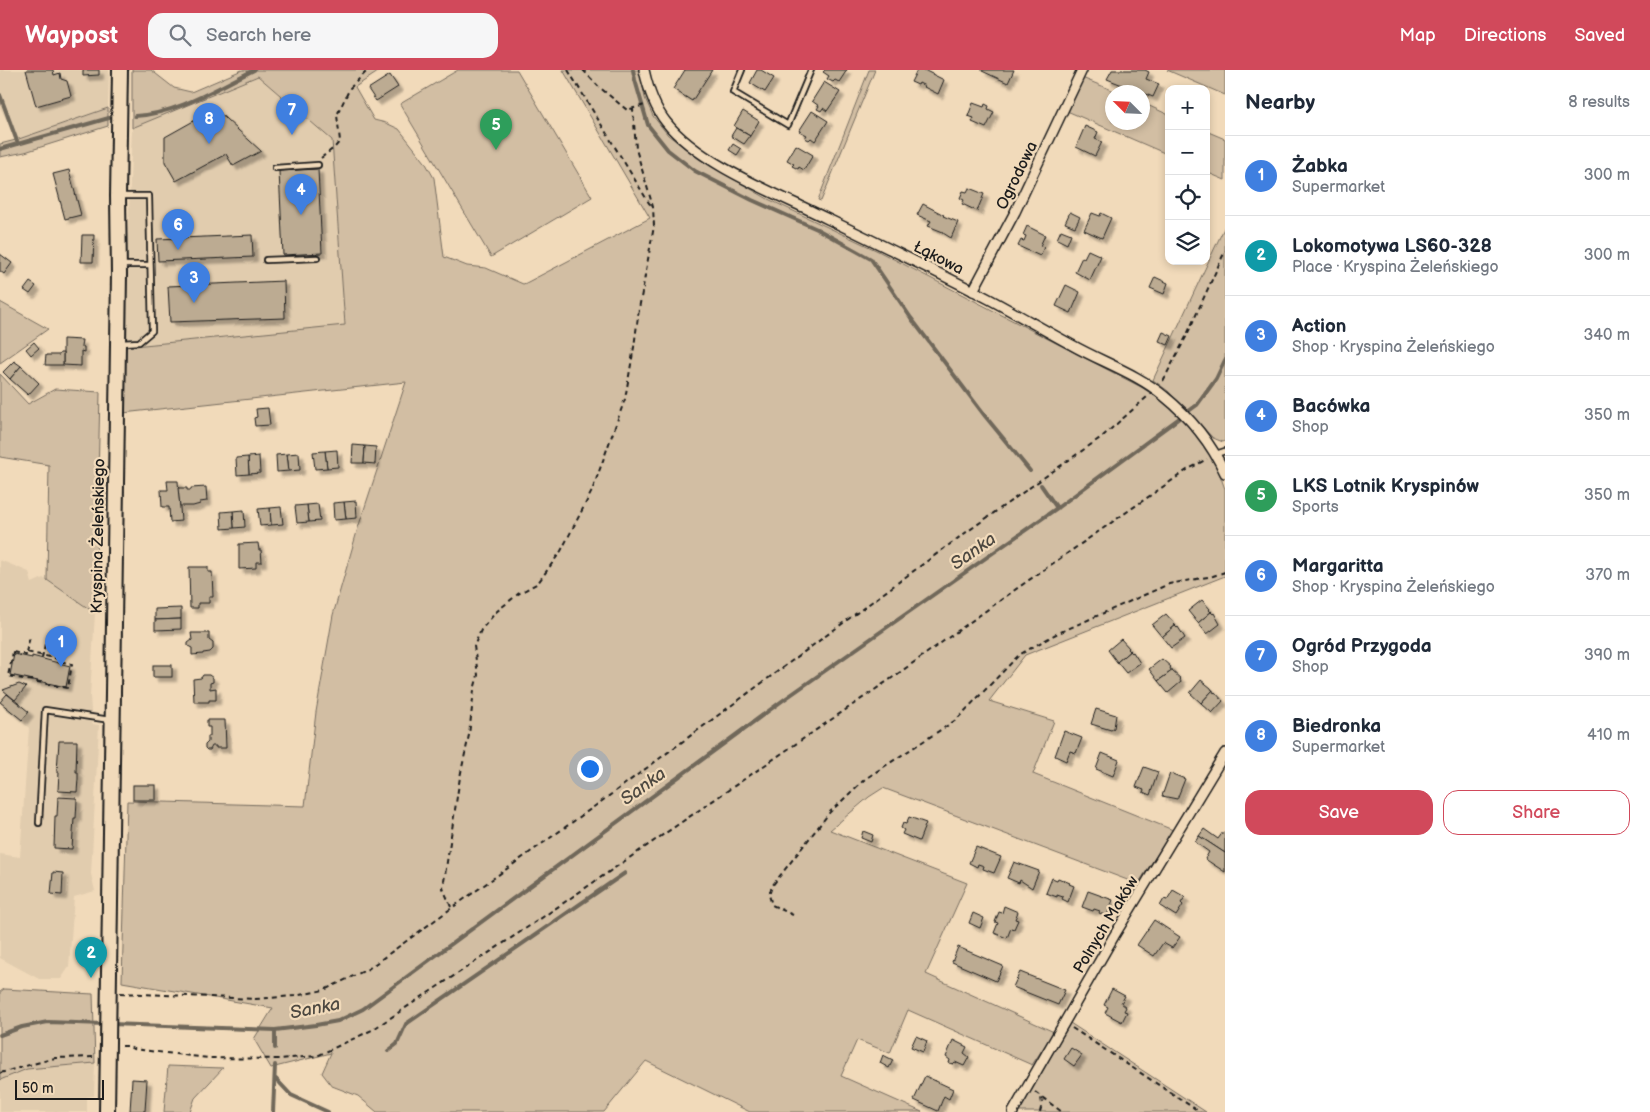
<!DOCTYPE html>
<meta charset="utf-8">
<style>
:root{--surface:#fff;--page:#f6f6f7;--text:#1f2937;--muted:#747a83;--line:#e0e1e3;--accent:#d1495b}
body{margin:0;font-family:"Balsamiq Sans",sans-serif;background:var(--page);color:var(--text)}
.controls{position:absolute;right:15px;top:15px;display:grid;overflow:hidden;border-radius:10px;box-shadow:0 2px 8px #0003}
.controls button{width:45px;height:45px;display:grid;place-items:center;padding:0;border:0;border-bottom:1px solid var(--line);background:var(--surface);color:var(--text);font:25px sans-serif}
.compass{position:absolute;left:1105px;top:15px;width:45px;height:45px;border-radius:50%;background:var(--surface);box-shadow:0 2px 8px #0003;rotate:294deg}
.scale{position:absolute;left:15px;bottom:12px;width:89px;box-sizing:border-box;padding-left:5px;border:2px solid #1c1c1c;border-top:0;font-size:14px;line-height:18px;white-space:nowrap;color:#1c1c1c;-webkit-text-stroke:4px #f1daba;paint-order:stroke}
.you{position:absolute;left:589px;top:698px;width:18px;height:18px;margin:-12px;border:4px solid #fff;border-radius:50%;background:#1a73e8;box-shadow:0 0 0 8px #1a73e833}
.badge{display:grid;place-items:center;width:32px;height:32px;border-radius:50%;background:var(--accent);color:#fff;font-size:16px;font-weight:700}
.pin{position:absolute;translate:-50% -41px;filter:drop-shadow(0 1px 2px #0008)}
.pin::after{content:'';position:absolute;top:26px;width:18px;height:15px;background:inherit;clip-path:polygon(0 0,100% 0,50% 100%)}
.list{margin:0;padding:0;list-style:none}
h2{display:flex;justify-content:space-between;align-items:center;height:65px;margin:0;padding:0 20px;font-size:21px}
h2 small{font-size:16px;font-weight:400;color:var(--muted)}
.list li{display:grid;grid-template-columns:32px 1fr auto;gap:15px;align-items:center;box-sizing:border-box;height:80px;padding:0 20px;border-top:1px solid var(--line)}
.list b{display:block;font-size:19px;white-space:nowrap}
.list p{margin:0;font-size:16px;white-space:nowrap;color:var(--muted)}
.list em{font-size:16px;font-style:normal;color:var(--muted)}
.actions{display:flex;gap:10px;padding:15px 20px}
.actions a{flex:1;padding:11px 0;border:1px solid var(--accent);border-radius:15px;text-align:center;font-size:18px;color:var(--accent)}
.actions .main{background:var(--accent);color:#fff}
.icon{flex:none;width:28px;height:28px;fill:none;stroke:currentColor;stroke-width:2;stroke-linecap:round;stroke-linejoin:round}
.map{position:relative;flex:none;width:1225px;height:1042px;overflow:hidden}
header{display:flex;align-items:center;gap:30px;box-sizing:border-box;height:70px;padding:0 25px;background:var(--accent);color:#fff}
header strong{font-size:24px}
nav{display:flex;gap:28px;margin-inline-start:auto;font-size:18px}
.search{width:350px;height:45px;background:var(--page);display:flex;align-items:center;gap:12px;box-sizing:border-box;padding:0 18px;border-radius:15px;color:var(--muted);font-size:19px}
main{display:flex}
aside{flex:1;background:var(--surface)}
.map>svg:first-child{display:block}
.built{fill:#e1ccae}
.green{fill:#d2bea3;stroke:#776d60}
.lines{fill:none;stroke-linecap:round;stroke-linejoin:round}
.stream{stroke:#70675a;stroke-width:4}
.building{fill:#bcab92;stroke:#1c1c1c;filter:url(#shadow)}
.lane-casing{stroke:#1c1c1c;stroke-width:8}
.street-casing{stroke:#1c1c1c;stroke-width:12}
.secondary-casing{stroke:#1c1c1c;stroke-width:18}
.path{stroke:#1c1c1c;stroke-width:2;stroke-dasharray:5 4;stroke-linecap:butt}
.lane{stroke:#f1daba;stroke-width:4.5}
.street{stroke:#f1daba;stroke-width:9}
.secondary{stroke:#f1daba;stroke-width:14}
.labels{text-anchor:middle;stroke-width:4.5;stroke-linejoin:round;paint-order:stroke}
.street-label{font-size:16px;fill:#1c1c1c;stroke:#f1daba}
.water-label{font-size:18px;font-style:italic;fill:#4d4840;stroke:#f1daba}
</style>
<header>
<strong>Waypost</strong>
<div class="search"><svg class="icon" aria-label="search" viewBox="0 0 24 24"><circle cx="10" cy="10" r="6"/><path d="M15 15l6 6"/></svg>Search here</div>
<nav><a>Map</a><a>Directions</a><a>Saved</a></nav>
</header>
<main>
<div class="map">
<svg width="1225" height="1042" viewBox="0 0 1225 1042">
<defs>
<filter id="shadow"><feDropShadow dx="4.5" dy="4.5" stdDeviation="1" flood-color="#0004"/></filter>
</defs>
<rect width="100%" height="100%" fill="#f1daba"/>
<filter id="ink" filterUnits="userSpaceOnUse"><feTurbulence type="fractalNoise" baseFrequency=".02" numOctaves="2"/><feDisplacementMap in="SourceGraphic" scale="10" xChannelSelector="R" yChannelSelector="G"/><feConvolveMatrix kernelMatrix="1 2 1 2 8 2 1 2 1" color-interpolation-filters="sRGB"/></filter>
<g filter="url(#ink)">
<!-- built -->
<g class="built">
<polygon points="0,0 109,0 108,38 16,70 0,37"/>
<polygon points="258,6 332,70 345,256 124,277 132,58"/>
<polygon points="0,490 29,502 32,513 43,508 47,510 95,543 90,626 92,654 99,655 91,804 95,821 74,827 69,897 61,909 39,909 0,888 0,784 20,787 29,658 0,634"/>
<polygon points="95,993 94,1026 87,1027 87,1042 0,1042 0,1010 27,999"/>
</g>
<!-- green -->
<g class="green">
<polygon points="132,0 151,0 174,18 191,22 242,0 381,0 355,17 374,50 386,53 399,59 425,92 434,108 444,187 467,196 486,198 523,214 526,213 650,148 563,0 640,0 645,28 653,46 668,65 699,89 768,129 878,181 1143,318 1169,336 1195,362 1216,394 1225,419 1225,506 1025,585 989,631 1054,651 1033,704 1173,760 1138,814 883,718 869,727 830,760 967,813 926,904 1054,962 1032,995 908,940 890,983 857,970 841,1006 922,1042 750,1042 646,991 604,1042 377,1042 358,1026 332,1016 322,1003 331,983 271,998 254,969 273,938 122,912 127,731 305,736 316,642 333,545 358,458 406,312 123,343 124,277 345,255 332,70 258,6 132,58"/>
<polygon points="458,0 517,0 592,127 491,187 400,34"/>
<polygon points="869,0 875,0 821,131 818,130"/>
<polygon points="1167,0 1225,0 1225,25"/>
<polygon points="1082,8 1117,22 1112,22 1112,52 1142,52 1143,33 1169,45 1169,85 1067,41"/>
<polygon points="108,38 108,56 25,82 0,87 0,74 16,70"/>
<polygon points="1206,61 1225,69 1225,110 1206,102"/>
<polygon points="1225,156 1225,371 1223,372 1213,368 1168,321 1153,310"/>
<polygon points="0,232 48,259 0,293"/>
<polygon points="0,304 28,334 55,319 100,322 95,543 47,510 49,395 0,387"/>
<polygon points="4,919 93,924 95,993 27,999 0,1010 0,922"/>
<polygon points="1070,953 1206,1042 1019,1042"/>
<polygon points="168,996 223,998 195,1028 190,1042 164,1042"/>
</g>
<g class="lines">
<!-- stream -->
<g class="stream">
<polyline points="633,0 635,10 648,55 668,80 695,101 752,130 817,159 871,189 911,248 985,346 1030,401"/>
<polyline points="0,25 18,74"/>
<path d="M135,46C177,44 217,18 254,0"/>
<polyline points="0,79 109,48"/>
<polyline points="1041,415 1057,438"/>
<polyline points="111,954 275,960 316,955 338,951 363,939 782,631 1057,438 1197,335 1216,309 1225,290"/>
<polyline points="275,960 275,978"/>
<polyline points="0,965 22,957 48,952 104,954"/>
<polyline points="388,981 397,974 406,954 625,803"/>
<polyline points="276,1009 291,1025 328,1042"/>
<polyline points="273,1042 275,995"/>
</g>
</g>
<!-- building -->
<g class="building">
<polygon points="26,0 53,0 54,5 60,3 61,9 67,11 71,26 36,36"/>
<polygon points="83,0 99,0 99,5 83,6"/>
<polygon points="685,0 712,0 692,31 673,19"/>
<polygon points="757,0 761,0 774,8 765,22 750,13"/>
<polygon points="825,0 847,0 839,12 835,10 833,12 827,9 829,6 823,2"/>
<polygon points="917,0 924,0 944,10 938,24 924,17 925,16 919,13 918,15 911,12"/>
<polygon points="982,0 1014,0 1008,13 982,1"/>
<polygon points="1112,0 1145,0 1149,2 1146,9 1159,14 1153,27 1107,9"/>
<polygon points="390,5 398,17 376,31 368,19"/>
<polygon points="824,12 840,22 827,41 823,38 821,41 817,39 819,36 812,31"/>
<polygon points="973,33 984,37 985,34 989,36 988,39 994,42 986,58 972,52 974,48 968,46"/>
<polygon points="215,39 261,81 233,96 226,84 176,111 165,92 165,67"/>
<polygon points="743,41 759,51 750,66 734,56"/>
<polygon points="812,41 828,51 815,71 811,68 809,70 805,68 807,65 799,61"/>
<polygon points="1085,56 1098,62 1095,69 1102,72 1095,86 1076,77"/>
<polygon points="736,58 750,66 744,74 731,66"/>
<polygon points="733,74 741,79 737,85 729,80"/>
<polygon points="796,75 813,85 804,100 799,97 798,99 792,96 794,94 787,90"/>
<polygon points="318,99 322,183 283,185 279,101"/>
<polygon points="69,100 81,145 65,149 53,104"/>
<polygon points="969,118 984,124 977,141 962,134 964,130 960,128 963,121 967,122"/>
<polygon points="923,134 944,145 943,146 958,152 951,168 943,163 943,162 928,156 931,151 917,145"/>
<polygon points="1070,142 1080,147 1075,157 1065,153"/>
<polygon points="1092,143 1100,146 1101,143 1111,148 1102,168 1084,160"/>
<polygon points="1027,156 1045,165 1040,176 1044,177 1040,186 1018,176 1021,170 1024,171 1026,166 1023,165"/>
<polygon points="1061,160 1071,164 1067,174 1057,169"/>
<polygon points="82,165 94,165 93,192 81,192"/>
<polygon points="252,165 253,187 158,191 157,169"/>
<polygon points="1088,180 1101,186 1090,210 1075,202 1082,187 1084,188"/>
<polygon points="0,184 12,193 4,204 0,201"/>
<polygon points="1155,207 1168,213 1164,224 1150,218"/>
<polygon points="284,211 285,248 170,252 168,216"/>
<polygon points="30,212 36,216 30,224 24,220"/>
<polygon points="1066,215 1080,222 1071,243 1056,236"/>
<polygon points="1163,262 1172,266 1168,275 1159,271"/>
<polygon points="63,269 82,270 81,277 84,277 84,282 81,281 81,296 63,295"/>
<polygon points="34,272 39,278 31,285 26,279"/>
<polygon points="60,283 63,283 63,295 45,295 46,285 59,285"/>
<polygon points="14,291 21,296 10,309 3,302"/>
<polygon points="21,296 39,313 28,325 10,309"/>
<polygon points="268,338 270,355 255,356 254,348 257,347 256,339"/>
<polygon points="353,375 365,376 364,393 352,393"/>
<polygon points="365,376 376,377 375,394 364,393"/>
<polygon points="337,380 338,397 327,398 325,381"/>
<polygon points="325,381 327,398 315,399 313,382"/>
<polygon points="299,383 300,400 289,401 287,384"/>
<polygon points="287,384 289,401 277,402 276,385"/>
<polygon points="259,386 260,403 249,404 248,387"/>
<polygon points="248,387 249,404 237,405 236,388"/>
<polygon points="167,411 178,411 181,451 170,452 169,437 162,437 161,420 168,420"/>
<polygon points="206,417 207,431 200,432 200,434 193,436 180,436 178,418 187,418 187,420 191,420 191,418"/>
<polygon points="356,431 357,448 346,449 344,432"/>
<polygon points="344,432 346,449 334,450 333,433"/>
<polygon points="318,434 320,451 309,452 307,435"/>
<polygon points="307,435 309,452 297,453 295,436"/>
<polygon points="281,437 283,454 271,455 270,438"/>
<polygon points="270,438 271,455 260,456 258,439"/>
<polygon points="244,440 245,457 234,458 233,441"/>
<polygon points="233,441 234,458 222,459 221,442"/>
<polygon points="258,473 259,480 261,480 262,492 256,492 256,498 239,499 239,474"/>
<polygon points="189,497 208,497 208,502 212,502 213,527 209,527 209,533 198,533 198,538 190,538"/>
<polygon points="1202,530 1210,539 1209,540 1211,542 1212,541 1198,553 1188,541"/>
<polygon points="181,538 181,549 155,550 155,539"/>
<polygon points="1212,541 1211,542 1213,544 1214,543 1220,554 1207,564 1198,553"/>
<polygon points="1166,544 1174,553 1175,556 1176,555 1162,567 1152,555"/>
<polygon points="181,549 181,559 155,560 155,550"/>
<polygon points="1176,555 1175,556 1177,558 1178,557 1185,568 1171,578 1162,567"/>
<polygon points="191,563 209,563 209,570 213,573 213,579 210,582 203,583 203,584 192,585 192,578 188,576 188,573 192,570"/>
<polygon points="1121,569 1129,578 1128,579 1130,581 1131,580 1117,592 1108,580"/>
<polygon points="1131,580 1130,581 1132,583 1133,582 1140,593 1126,603 1117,592"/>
<polygon points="14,584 32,588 32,586 70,596 66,617 10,605"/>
<polygon points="1162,589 1171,597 1170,598 1171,600 1173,600 1158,611 1149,599"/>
<rect x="153" y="595" width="19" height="12"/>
<polygon points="1173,600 1172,601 1181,609 1180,610 1181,612 1168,623 1158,611"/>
<polygon points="203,605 209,605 213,608 213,612 210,613 210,619 216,618 216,630 209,630 209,632 194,632 193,609 201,608"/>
<polygon points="1201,610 1211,618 1212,620 1213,620 1201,633 1190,623"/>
<polygon points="19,614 26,617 15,630 3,620"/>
<polygon points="1213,620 1213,621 1214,623 1215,622 1223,631 1212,643 1201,633"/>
<polygon points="7,624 29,642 22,650 0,632"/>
<polygon points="1096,639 1116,645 1114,658 1111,660 1091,654"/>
<polygon points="207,650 225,650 226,678 216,678 216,676 212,676 210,680 207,680 205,678 205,675 208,672 208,666 210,666 210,657 207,657"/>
<polygon points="1064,661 1082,668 1076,683 1070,681 1066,691 1055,686"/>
<polygon points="59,671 77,671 76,702 78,702 78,709 77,722 58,721 59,702 57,702"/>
<polygon points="1102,683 1119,690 1113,706 1096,699"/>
<polygon points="1144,697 1158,702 1150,725 1143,722 1144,720 1136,717"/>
<polygon points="1170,703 1185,709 1177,729 1162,726"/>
<rect x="133" y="715" width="23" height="15"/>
<polygon points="58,727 76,728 77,730 76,748 74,748 72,779 54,778 55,746 57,746"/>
<polygon points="909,747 926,753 919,771 902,764 904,760 901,758 903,753 906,754"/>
<polygon points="1204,759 1218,769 1223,762 1225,763 1225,783 1199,766"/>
<polygon points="863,761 873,765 871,772 861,768"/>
<polygon points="1199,766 1225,783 1225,802 1205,789 1209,782 1195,772"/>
<polygon points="976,777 1001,787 994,803 983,799 984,796 978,794 977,797 969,793"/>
<polygon points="1014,792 1039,801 1032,818 1020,810 1019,813 1007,808"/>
<polygon points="53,802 63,803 62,825 51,824"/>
<polygon points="1052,808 1057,810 1058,808 1070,813 1069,814 1074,816 1068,832 1062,829 1063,827 1057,825 1057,827 1046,823"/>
<polygon points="1173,820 1185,827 1181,833 1183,835 1176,846 1160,836 1164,829 1167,830"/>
<polygon points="1088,821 1113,830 1107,846 1099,843 1100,841 1094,839 1093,841 1082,837"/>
<polygon points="1004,836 1018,842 1015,849 1018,850 1014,859 1011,858 1007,868 994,863 998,853 995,852 999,842 1002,843"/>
<polygon points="973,843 984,848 980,858 969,853"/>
<polygon points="1154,850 1180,867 1172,878 1163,873 1154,886 1137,875"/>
<polygon points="958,877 1003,896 996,911 952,892"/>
<polygon points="1020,902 1065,920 1058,935 1013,917"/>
<polygon points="1112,919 1125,926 1121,933 1126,937 1124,941 1127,942 1122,952 1105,943 1108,937 1104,935"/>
<polygon points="916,966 927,971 923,982 911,977"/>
<polygon points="953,970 967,977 964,983 969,987 964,996 955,992 953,994 949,993 950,990 946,987"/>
<polygon points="1071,978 1082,985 1074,996 1064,989"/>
<polygon points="883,985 893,990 889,998 880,993"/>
<polygon points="925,1006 953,1019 949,1029 944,1026 938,1041 914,1030"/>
<polygon points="132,1009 147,1010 145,1041 130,1041"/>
</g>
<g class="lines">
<defs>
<g id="lane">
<polyline points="742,0 733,22 788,55 811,0"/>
<polyline points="275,98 318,95"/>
<polyline points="119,126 149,126 152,261 139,272 121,273"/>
<polyline points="266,190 317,188"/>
<polyline points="120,195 149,195"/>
<polyline points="1216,384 1225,381"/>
<polyline points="39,753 45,640 110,650"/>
</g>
<g id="street">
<path d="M644,0C648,18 654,37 666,52C695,89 760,117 803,137C865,167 928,197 989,229C1017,244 1044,260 1072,275C1102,292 1138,304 1164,326C1190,347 1211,373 1225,403"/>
<polyline points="973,221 1015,142 1082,0"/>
<polyline points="1013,1042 1114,866 1225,683"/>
</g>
<polyline id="secondary" points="107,1042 119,204 118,126 120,0"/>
</defs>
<!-- lane casing -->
<use href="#lane" class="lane-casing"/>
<!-- street casing -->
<use href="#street" class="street-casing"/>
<!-- secondary casing -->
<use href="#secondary" class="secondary-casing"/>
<!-- path -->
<g class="path">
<polyline points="568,0 649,133 653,137"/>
<polyline points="583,0 598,16 627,40 645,35"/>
<polyline points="321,88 335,77 340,71 337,45 350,18 368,0"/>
<polyline points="1163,311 1186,267 1225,181"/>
<polygon points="13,582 26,585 26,582 59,589 59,591 72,594 68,618 8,606"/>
<polyline points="26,582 30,567"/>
<polyline points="42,588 46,570"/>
<polyline points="59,588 63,573"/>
<polyline points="451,837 443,818 460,707 469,665 474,620 478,605 474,576 481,560 496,542 518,524 538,513 561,481 592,421 625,329 634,277 639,239 654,156 653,137 636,79 633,39"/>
<polyline points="793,845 772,835 769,825 772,816 830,742 865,709 956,650 1019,585 1054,565 1169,514 1213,506 1225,502"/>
<polyline points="120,923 255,929 295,926 324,920 368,899 449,840 602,731 961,466 1103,366 1147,327"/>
<polyline points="1072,958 1200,1042"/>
<polyline points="122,976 128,976 133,979 208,988 279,989 317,986 372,960 540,849 892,608 1019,517 1187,400 1207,389"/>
<polyline points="0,1003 55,988 96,987"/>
<polyline points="1035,1022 1062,1042"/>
<polyline points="1040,1042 1042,1034 1041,1028"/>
</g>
<!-- lane -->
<use href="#lane" class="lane"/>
<!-- street -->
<use href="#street" class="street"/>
<!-- secondary -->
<use href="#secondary" class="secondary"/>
</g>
</g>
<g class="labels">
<!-- street labels -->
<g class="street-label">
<text transform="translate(1016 105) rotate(-64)" y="6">Ogrodowa</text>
<text transform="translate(939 187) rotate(27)" y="6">Łąkowa</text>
<text transform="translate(97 466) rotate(-89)" y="6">Kryspina Żeleńskiego</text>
<text transform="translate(1105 854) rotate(-59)" y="6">Polnych Maków</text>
</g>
<!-- water labels -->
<g class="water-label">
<text transform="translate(973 481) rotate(-35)" y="6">Sanka</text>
<text transform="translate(643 716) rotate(-36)" y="6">Sanka</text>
<text transform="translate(315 938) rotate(-11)" y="6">Sanka</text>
</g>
</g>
</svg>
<div class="controls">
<button>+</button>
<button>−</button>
<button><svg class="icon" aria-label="locate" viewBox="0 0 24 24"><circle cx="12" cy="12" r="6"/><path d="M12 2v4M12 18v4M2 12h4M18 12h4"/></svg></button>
<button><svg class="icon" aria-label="layers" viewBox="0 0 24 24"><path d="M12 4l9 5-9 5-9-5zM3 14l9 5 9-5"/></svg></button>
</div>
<svg class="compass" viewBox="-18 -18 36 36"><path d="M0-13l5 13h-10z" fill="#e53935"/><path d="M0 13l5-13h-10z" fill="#747a83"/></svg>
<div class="scale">50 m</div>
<div class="you"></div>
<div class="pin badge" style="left:61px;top:597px;background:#3f7fe0">1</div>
<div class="pin badge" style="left:91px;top:908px;background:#0f9aa8">2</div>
<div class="pin badge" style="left:194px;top:233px;background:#3f7fe0">3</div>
<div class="pin badge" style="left:301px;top:145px;background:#3f7fe0">4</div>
<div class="pin badge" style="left:496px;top:80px;background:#2e9e5b">5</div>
<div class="pin badge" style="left:178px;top:180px;background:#3f7fe0">6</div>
<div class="pin badge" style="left:292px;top:65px;background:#3f7fe0">7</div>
<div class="pin badge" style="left:209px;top:74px;background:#3f7fe0">8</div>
</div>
<aside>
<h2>Nearby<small>8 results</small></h2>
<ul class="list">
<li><span class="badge" style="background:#3f7fe0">1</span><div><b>Żabka</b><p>Supermarket</p></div><em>300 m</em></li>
<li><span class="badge" style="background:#0f9aa8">2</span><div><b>Lokomotywa LS60-328</b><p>Place · Kryspina Żeleńskiego</p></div><em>300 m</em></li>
<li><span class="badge" style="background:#3f7fe0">3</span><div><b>Action</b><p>Shop · Kryspina Żeleńskiego</p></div><em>340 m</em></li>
<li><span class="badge" style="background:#3f7fe0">4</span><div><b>Bacówka</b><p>Shop</p></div><em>350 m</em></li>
<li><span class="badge" style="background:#2e9e5b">5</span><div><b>LKS Lotnik Kryspinów</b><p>Sports</p></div><em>350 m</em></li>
<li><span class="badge" style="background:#3f7fe0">6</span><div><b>Margaritta</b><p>Shop · Kryspina Żeleńskiego</p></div><em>370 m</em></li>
<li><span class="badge" style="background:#3f7fe0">7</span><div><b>Ogród Przygoda</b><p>Shop</p></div><em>390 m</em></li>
<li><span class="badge" style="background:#3f7fe0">8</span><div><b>Biedronka</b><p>Supermarket</p></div><em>410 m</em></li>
</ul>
<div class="actions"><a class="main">Save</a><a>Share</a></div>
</aside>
</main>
